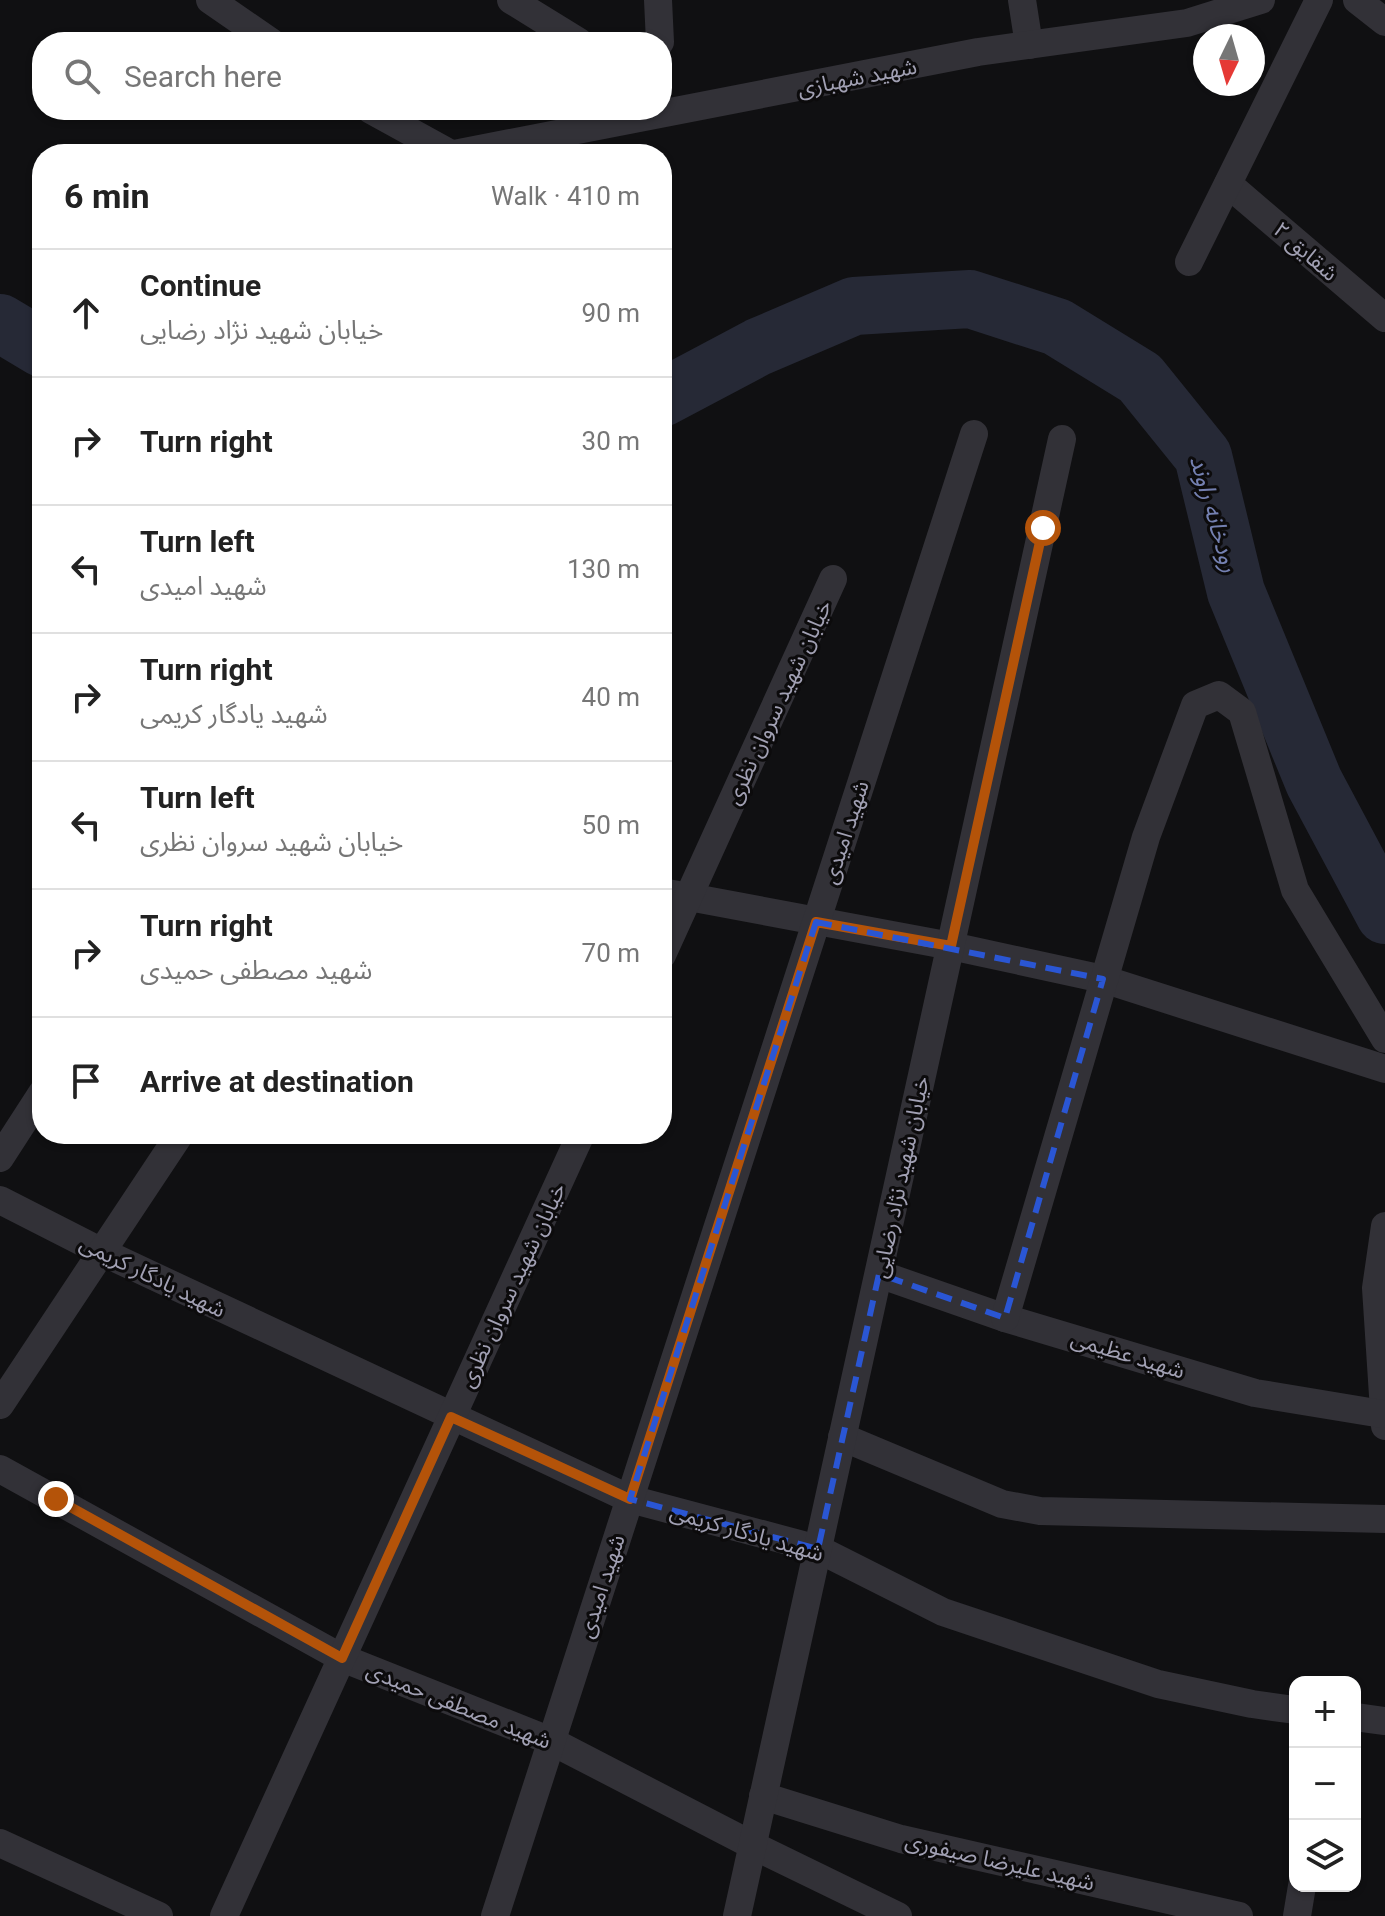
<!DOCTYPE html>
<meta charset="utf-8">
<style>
:root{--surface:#fff;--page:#f2f2f2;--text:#222;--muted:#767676;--line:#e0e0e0}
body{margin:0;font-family:Roboto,"Noto Sans Arabic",sans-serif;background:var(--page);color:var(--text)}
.controls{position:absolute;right:24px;bottom:24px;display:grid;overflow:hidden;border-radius:16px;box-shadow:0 2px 6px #0004}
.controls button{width:72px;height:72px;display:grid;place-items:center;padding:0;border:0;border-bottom:2px solid var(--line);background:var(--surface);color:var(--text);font:40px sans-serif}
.compass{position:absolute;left:1193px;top:24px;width:72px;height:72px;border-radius:50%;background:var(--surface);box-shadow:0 2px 6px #0004;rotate:185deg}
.stop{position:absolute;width:24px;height:24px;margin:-18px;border:6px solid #b45309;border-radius:50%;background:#fff}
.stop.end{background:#b45309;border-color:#fff;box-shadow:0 2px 8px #0008}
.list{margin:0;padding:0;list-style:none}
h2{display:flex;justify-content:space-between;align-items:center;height:104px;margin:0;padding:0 32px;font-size:34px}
h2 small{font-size:26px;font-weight:400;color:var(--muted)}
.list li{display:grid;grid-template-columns:52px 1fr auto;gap:24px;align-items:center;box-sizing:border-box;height:128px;padding:0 32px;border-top:2px solid var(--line)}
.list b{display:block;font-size:30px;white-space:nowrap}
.list p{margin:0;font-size:26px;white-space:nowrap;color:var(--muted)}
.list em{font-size:26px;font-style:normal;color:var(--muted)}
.icon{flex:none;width:44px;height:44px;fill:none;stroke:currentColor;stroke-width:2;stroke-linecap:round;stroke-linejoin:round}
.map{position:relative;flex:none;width:1385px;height:1916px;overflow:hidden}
.search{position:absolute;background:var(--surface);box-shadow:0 2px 6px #0004;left:32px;top:32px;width:640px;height:88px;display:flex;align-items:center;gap:20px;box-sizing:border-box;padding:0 28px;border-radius:32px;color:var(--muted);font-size:30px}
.panel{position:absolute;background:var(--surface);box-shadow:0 2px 6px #0004;left:32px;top:144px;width:640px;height:1000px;border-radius:32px}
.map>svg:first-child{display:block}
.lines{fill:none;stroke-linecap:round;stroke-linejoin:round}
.river{stroke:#262936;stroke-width:58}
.minor{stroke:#323137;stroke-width:28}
.route{stroke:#b45309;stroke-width:10}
.marked{fill:none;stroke:#2a56d4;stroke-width:6;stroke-dasharray:16 10;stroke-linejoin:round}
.labels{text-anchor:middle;stroke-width:6;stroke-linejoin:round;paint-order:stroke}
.street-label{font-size:22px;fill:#a1a0b3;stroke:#0c0b0c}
.water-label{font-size:24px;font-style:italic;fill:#7480b1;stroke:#0c0b0c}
</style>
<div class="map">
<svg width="1385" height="1916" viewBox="0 0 1385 1916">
<rect width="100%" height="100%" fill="#101012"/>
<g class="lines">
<!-- river -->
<g class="river">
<polyline points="0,323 42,348"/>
<polyline points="662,398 758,347 854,306 970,299 1057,327 1140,378 1203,456 1236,592 1314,782 1385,915"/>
</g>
<!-- minor -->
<g class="minor">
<polyline points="210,0 271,42"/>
<polyline points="511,0 579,42"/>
<polyline points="658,0 660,42"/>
<polyline points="1022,0 1029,45"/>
<polyline points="1357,0 1385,22"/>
<polyline points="371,110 451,154"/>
<polyline points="454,154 978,52 1187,23 1261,0"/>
<polyline points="1228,184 1385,318"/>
<polyline points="1189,262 1319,0"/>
<polyline points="662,892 951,946 1103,979 1385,1069"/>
<polyline points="662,955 833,579"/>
<polyline points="0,1158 42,1093"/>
<polyline points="0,1200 102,1252 630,1499 818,1549 943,1612 1158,1684 1252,1704 1295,1710"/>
<polyline points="1385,1226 1376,1288 1385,1426"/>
<polyline points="879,1274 1005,1318 1255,1393 1382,1414"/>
<polyline points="1005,1318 1146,837 1195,705 1219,695 1242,712 1295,890 1385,1039"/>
<polyline points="0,1405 180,1134"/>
<polyline points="842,1437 1002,1504 1040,1511 1385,1519"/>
<polyline points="0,1469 342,1658 551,1741 752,1845 898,1916"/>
<polyline points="1355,1717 1385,1721"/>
<polyline points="763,1796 901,1839 1239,1916"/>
<polyline points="0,1843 159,1916"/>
<polyline points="224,1916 581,1134"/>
<polyline points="495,1916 974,434"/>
<polyline points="737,1916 1062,439"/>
<polyline points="1297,1916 1302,1886"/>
</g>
</g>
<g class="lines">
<!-- route -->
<polyline class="route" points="56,1499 342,1658 451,1417 630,1499 816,922 951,946 1043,528"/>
</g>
<!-- marked area -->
<path class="marked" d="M816,922L1103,979L1005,1318L879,1274L818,1549L630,1499Z"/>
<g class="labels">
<!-- street labels -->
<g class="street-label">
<text transform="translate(857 77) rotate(-11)" y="8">شهید شهبازی</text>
<text transform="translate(1306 251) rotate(41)" y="8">شقایق ۲</text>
<text transform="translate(778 702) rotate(-65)" y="8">خیابان شهید سروان نظری</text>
<text transform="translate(845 832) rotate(-72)" y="8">شهید امیدی</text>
<text transform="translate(900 1177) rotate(-78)" y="8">خیابان شهید نژاد رضایی</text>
<text transform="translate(153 1276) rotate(26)" y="8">شهید یادگار کریمی</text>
<text transform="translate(512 1285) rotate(-65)" y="8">خیابان شهید سروان نظری</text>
<text transform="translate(1128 1354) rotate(17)" y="8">شهید عظیمی</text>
<text transform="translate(747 1532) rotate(16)" y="8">شهید یادگار کریمی</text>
<text transform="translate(601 1586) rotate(-72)" y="8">شهید امیدی</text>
<text transform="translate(459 1705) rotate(22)" y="8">شهید مصطفی حمیدی</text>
<text transform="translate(1000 1861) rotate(13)" y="8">شهید علیرضا صیفوری</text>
</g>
<!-- water labels -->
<g class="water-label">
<text transform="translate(1214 514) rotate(74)" y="8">رودخانه راوند</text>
</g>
</g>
</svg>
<div class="controls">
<button>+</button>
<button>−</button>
<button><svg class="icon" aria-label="layers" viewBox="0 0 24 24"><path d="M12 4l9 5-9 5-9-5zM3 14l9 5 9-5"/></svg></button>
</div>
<svg class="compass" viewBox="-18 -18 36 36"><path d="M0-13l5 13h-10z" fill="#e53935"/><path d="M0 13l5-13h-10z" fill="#767676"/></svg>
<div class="stop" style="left:1043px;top:528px"></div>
<div class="stop end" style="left:56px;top:1499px"></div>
<div class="search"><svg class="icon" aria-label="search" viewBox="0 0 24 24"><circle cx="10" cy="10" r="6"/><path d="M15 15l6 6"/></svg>Search here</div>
<section class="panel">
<h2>6 min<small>Walk · 410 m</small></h2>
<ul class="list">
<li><svg class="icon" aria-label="ahead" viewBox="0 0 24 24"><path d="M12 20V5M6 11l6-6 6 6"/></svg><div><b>Continue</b><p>خیابان شهید نژاد رضایی</p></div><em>90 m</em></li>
<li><svg class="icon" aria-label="right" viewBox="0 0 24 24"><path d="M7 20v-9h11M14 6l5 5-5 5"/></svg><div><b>Turn right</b></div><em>30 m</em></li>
<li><svg class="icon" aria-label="left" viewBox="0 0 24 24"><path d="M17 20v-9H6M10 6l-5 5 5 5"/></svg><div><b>Turn left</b><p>شهید امیدی</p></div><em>130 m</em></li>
<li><svg class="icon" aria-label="right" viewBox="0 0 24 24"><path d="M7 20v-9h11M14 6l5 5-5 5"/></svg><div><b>Turn right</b><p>شهید یادگار کریمی</p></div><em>40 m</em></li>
<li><svg class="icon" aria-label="left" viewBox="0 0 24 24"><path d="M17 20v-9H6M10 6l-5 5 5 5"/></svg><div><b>Turn left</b><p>خیابان شهید سروان نظری</p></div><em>50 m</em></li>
<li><svg class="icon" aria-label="right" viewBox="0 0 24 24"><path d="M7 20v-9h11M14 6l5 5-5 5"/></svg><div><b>Turn right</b><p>شهید مصطفی حمیدی</p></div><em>70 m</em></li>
<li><svg class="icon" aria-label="arrive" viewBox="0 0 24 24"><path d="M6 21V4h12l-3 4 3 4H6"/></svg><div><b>Arrive at destination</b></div></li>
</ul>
</section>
</div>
